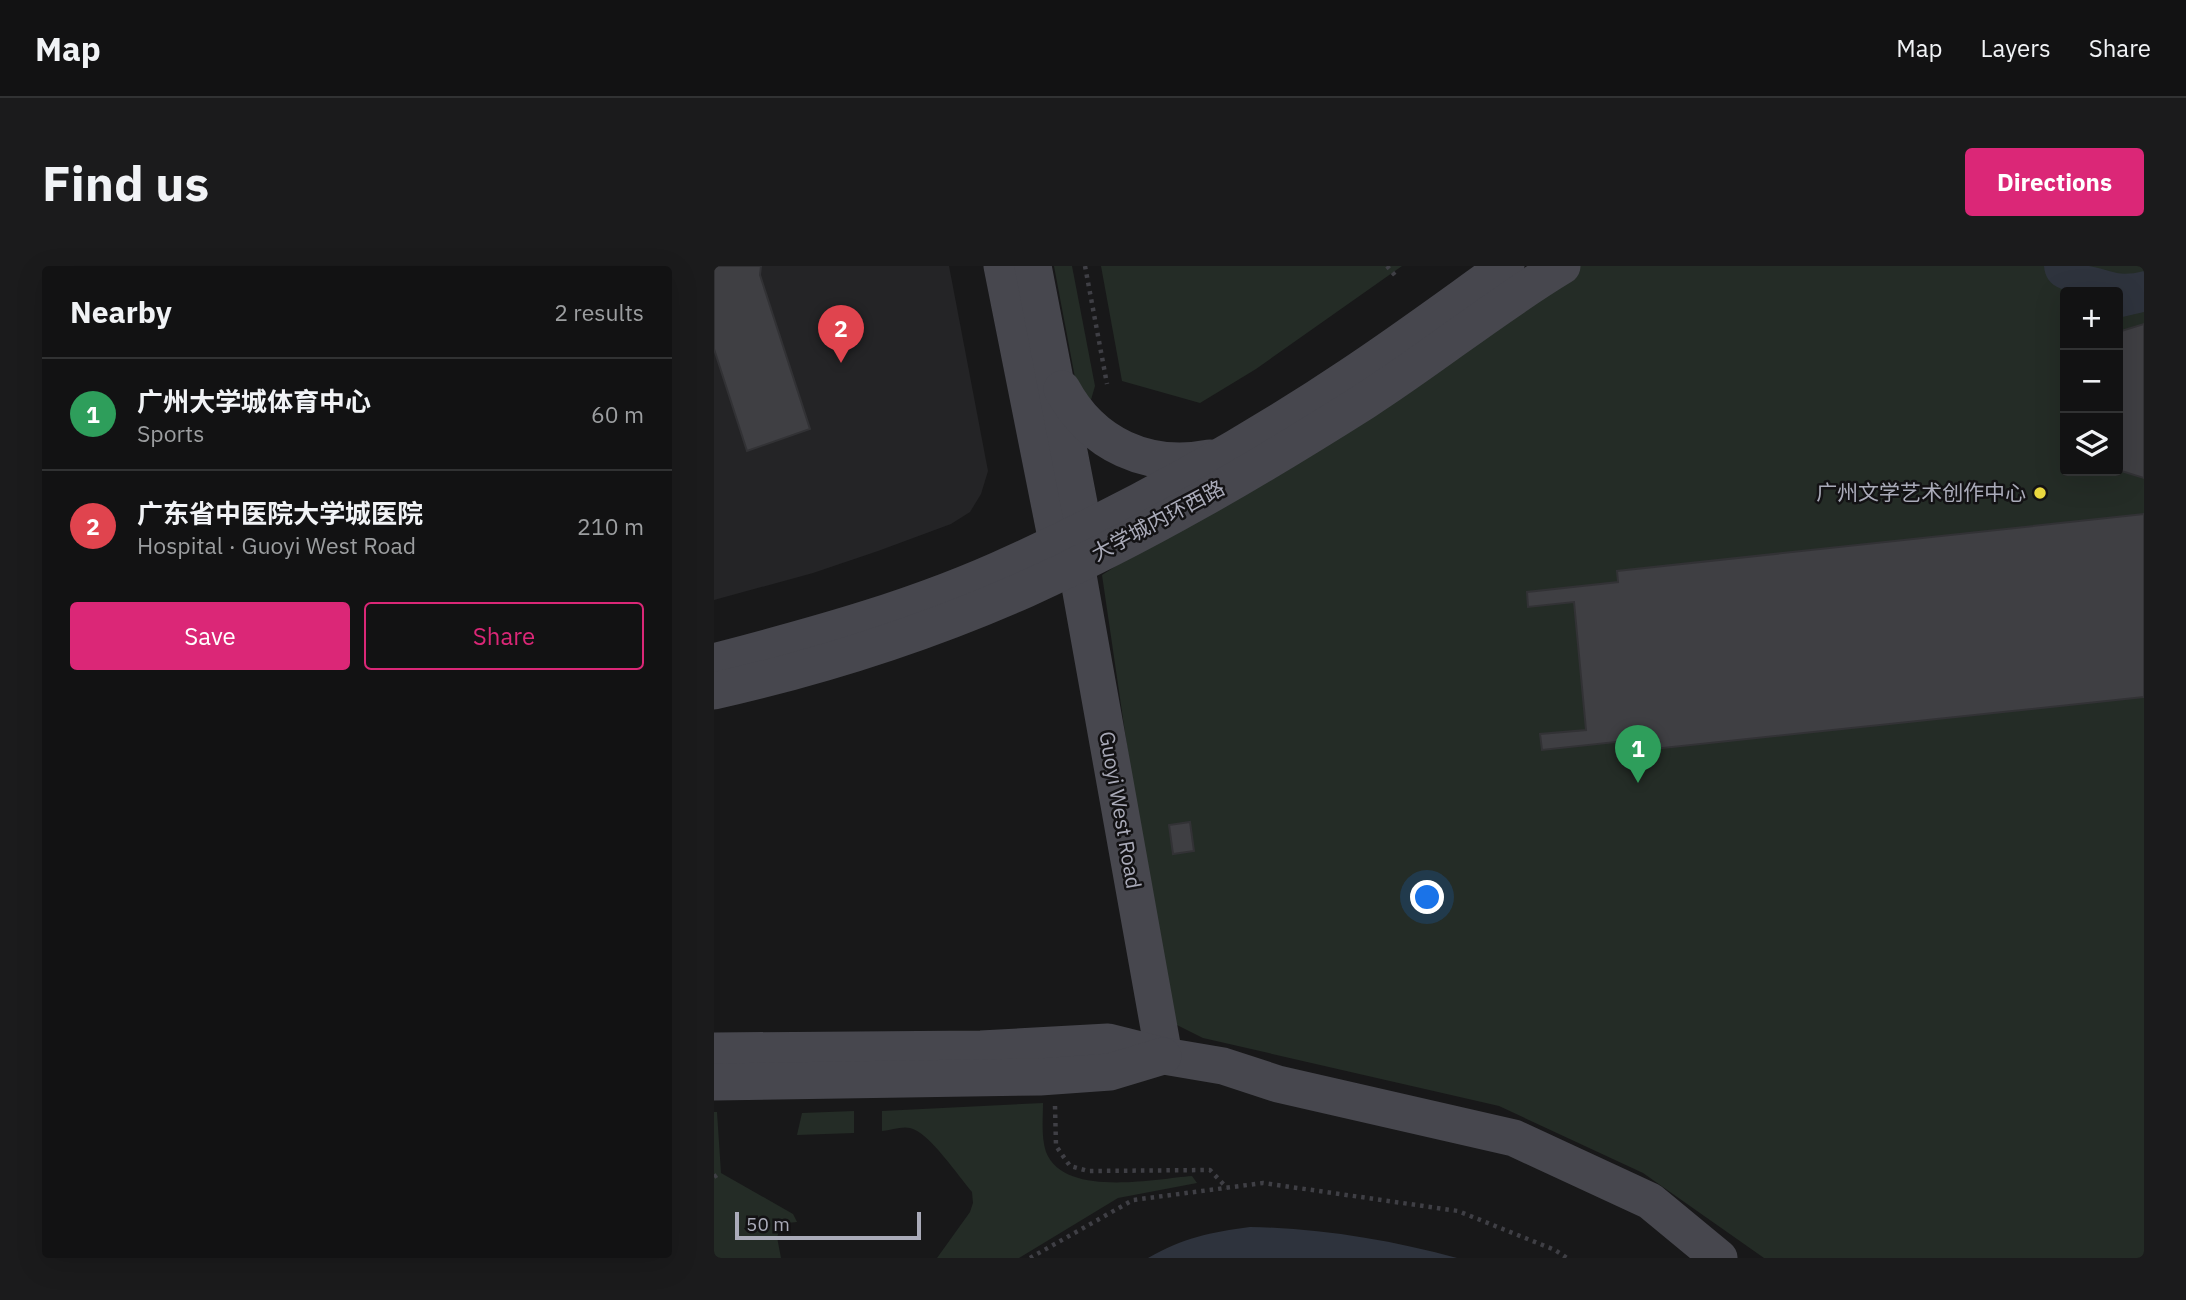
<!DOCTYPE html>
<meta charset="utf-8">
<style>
:root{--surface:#121213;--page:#1b1b1c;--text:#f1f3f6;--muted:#9c9ea0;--line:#313233;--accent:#db2777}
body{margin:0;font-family:"IBM Plex Sans","Noto Sans SC",sans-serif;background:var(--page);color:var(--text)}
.controls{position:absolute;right:21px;top:21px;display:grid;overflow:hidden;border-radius:7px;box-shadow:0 7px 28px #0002}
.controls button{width:63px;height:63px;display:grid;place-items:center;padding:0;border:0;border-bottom:2px solid var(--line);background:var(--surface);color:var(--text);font:35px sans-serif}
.scale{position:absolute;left:21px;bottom:18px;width:186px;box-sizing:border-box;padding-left:7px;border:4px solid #aaabb9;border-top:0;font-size:19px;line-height:24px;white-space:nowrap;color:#aaabb9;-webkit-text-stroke:5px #131214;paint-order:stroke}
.you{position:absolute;left:714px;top:632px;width:24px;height:24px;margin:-18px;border:5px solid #fff;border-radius:50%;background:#1a73e8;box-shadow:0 0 0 10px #1a73e833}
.badge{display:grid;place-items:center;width:46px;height:46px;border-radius:50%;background:var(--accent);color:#fff;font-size:23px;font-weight:700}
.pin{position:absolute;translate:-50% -58px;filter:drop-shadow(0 2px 4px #0008)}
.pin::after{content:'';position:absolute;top:37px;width:24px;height:21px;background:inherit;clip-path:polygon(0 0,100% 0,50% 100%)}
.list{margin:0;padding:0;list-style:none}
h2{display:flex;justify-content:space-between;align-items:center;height:91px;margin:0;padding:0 28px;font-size:30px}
h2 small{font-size:23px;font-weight:400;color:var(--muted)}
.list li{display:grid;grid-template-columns:46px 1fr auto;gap:21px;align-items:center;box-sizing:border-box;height:112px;padding:0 28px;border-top:2px solid var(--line)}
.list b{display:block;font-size:26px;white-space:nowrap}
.list p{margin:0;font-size:23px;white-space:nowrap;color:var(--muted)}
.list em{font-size:23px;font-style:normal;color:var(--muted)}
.actions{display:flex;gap:14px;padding:21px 28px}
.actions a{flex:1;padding:16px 0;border:2px solid var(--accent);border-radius:7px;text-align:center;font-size:24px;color:var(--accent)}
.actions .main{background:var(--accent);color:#fff}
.icon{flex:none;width:38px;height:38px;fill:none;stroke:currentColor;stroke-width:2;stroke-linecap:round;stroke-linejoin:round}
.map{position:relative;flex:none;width:1430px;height:992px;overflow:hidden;border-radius:7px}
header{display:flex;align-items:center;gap:42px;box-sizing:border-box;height:98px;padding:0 35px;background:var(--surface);border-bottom:2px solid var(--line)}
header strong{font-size:33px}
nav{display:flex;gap:38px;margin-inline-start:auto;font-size:24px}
.intro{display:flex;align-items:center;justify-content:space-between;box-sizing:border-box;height:168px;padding:0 42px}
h1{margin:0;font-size:49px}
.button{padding:18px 32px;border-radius:7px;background:var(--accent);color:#fff;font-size:24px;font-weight:700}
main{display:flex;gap:42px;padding:0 42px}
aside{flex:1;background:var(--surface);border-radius:7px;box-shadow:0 7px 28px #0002}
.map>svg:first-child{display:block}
.built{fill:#242426}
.green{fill:#242c26;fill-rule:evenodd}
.water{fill:#2e333d}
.building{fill:#3f3f43;stroke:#323235;stroke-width:2}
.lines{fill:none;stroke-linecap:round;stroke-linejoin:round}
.path{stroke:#3f3f45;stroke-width:4.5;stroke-dasharray:3.5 5;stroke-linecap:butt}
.secondary{stroke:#47474e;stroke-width:37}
.poi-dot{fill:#ead83f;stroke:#131214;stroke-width:2.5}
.labels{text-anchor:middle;stroke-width:5;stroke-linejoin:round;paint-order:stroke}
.poi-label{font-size:21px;fill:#aaabb9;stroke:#131214;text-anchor:end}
.street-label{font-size:21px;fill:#aaabb9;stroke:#131214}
</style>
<header>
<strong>Map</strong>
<nav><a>Map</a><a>Layers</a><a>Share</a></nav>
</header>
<div class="intro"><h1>Find us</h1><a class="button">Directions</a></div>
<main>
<aside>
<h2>Nearby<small>2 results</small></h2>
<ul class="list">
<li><span class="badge" style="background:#2e9e5b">1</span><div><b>广州大学城体育中心</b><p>Sports</p></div><em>60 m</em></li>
<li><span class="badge" style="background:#e0444e">2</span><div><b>广东省中医院大学城医院</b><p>Hospital · Guoyi West Road</p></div><em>210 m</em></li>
</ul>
<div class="actions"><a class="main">Save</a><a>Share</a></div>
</aside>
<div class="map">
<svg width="1430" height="992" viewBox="0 0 1430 992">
<rect width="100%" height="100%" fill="#181819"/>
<!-- built -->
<polygon class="built" points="0,0 235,0 274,205 267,228 256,246 237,258 164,285 99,307 0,334"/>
<!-- green -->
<g class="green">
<polygon points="340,0 358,0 381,120 374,144 362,117"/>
<polygon points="387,0 688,0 542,103 486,137 408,115"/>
<path d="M866,0H1430V992H1050L929,907L785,840L489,772L461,758L449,726L388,309ZM1351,26H1404V205H1351Z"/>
<path d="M329,837C329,852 327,871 332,886C350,932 440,913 478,910L483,917L404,932L305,992H223L256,946L259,937L258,926C245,911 215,866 196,862C188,860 177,864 168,865V845Z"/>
<polygon points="140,845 140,867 83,869 88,847"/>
<polygon points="0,846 3,846 7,907 79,948 83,956 73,957 67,961 63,971 67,992 0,992"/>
</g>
<!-- water -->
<g class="water">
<path d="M1330,0C1345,0 1361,0 1375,0C1399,4 1403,12 1430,5V46L1404,52V26C1381,26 1332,34 1330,0Z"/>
<path d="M536,961C606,962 676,974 743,992H434C468,972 497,966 536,961Z"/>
</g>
<!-- building -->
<g class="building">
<polygon points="0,0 47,0 46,9 96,163 33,185 0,83"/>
<polygon points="1430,58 1430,212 1404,204 1404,66"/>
<polygon points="1430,248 1430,431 921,485 920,474 828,484 826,468 872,464 860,336 814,341 813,326 904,316 903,305"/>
<polygon points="476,556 480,585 459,588 455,559"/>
</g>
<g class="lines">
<!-- path -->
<g class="path">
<polyline points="371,0 393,118"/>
<polyline points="673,0 684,13"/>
<polyline points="341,840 342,880 356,900 374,905 496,904 513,922"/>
<polyline points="0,911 6,907"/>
<polyline points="316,992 419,934 549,917 744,945 841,984 853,992"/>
</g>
<!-- secondary -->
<g class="secondary">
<polyline points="288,0 343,276 357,292"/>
<polyline points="319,0 370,263 362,298 450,790"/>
<path d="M348,123C378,179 434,204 496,192"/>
<path d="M0,396C103,369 206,341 302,296C418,243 530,181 636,110C689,75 740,37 792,0"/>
<path d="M0,425C106,401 213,367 312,323C430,270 542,204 651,135C718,92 780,41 848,0"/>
<polyline points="0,785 267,783 394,776 450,790 509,800 564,818 800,872 936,935 1005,992"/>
<polyline points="0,816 326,811 396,806 449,790"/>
</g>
</g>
<!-- markers -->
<circle class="poi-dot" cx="1326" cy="227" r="7"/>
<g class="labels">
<!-- poi labels -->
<g class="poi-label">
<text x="1312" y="234">广州文学艺术创作中心</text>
</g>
<!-- street labels -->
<g class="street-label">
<text transform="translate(444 255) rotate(-28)" y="7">大学城内环西路</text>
<text transform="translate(406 544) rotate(80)" y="7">Guoyi West Road</text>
</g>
</g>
</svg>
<div class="controls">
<button>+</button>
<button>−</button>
<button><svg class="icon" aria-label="layers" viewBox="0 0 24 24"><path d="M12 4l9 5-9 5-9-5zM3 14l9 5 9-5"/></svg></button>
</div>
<div class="scale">50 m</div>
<div class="you"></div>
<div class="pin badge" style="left:924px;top:517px;background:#2e9e5b">1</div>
<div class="pin badge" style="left:127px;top:97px;background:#e0444e">2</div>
</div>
</main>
